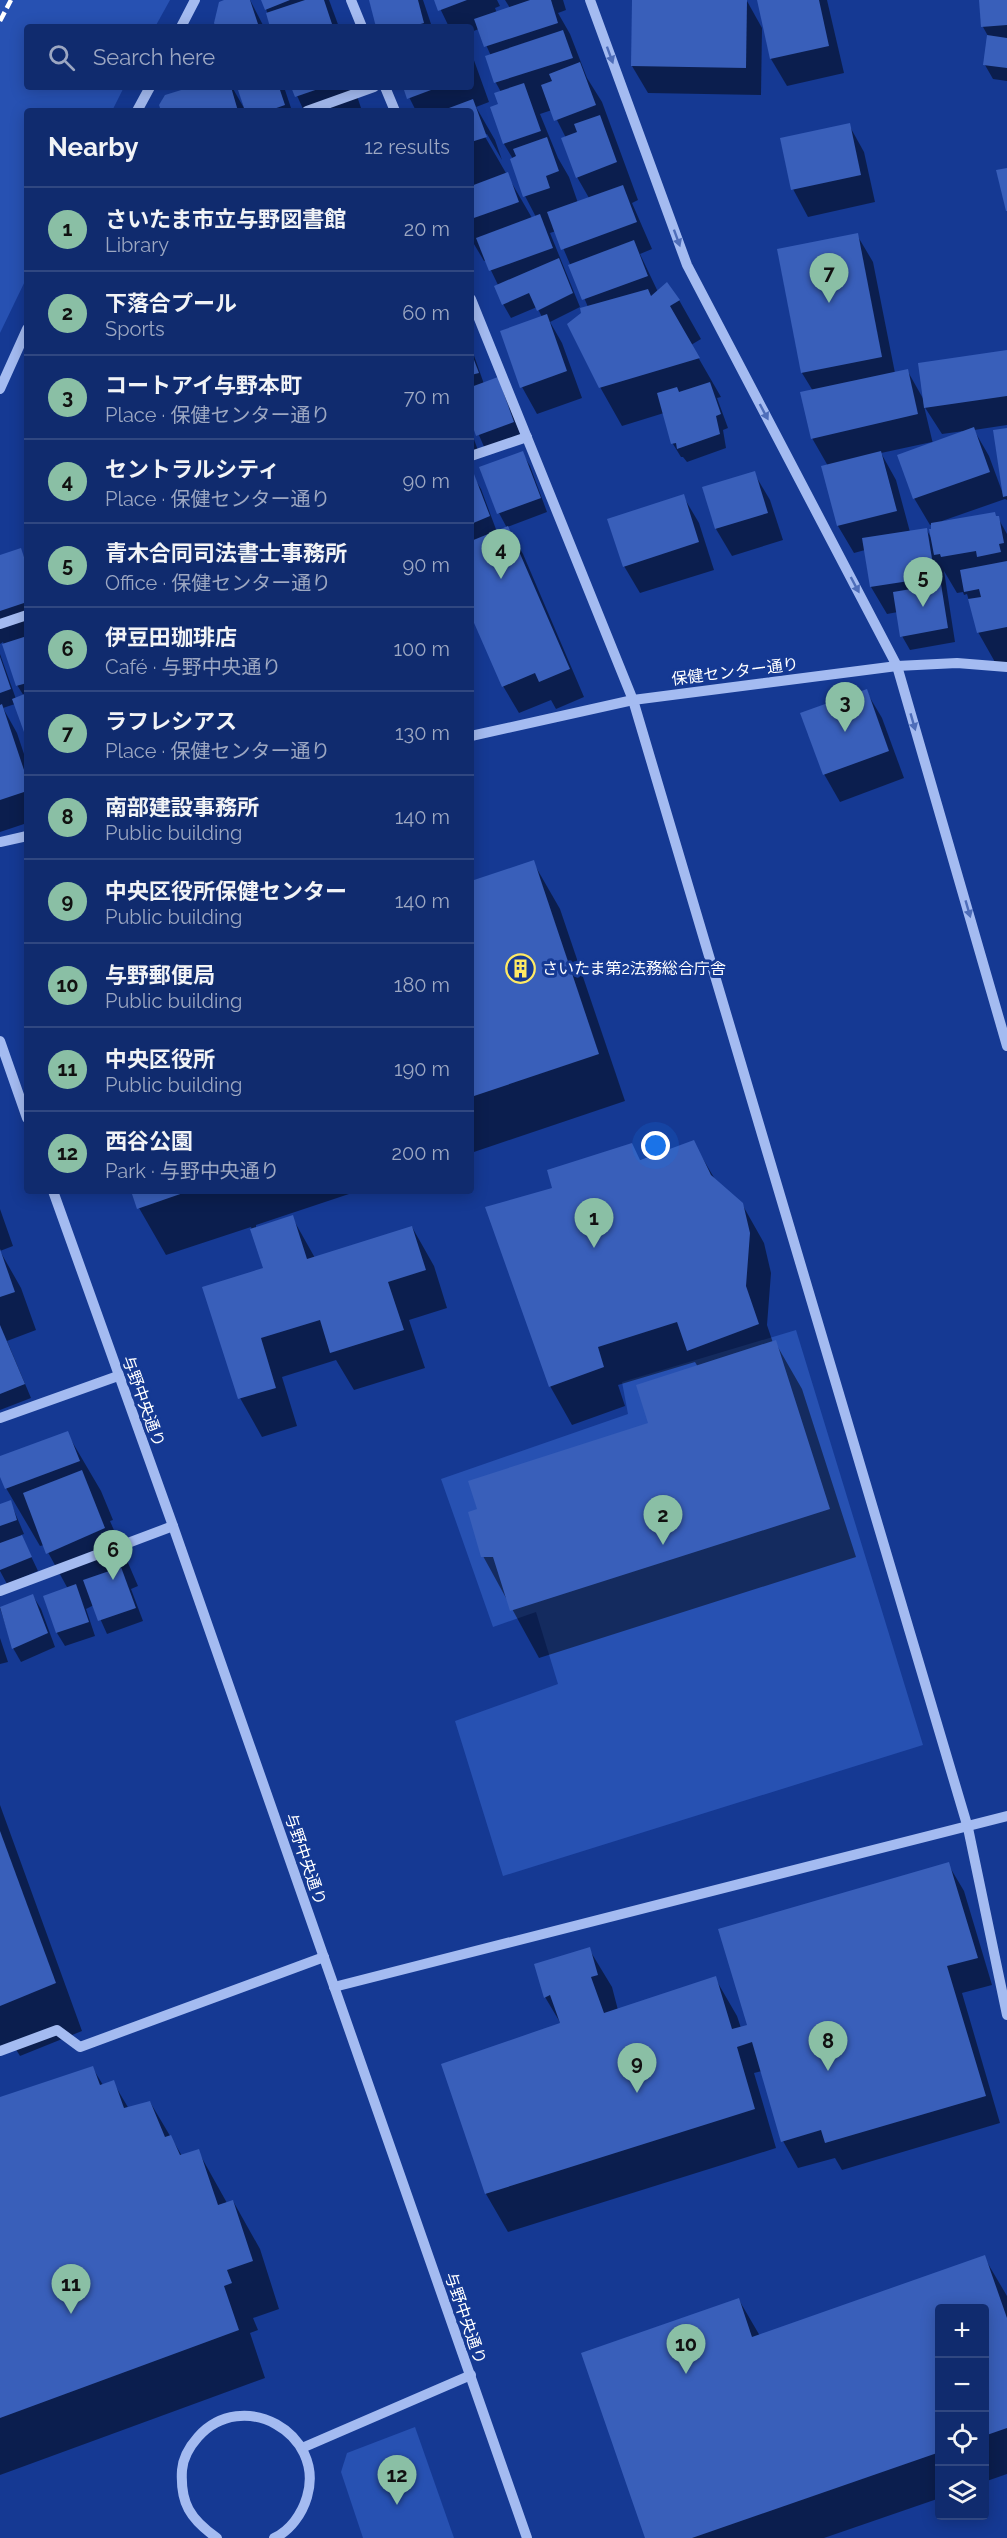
<!DOCTYPE html>
<meta charset="utf-8">
<style>
:root{--surface:#102b6e;--page:#1e3776;--text:#f1f3f6;--muted:#9ca7c2;--line:#304781;--accent:#8abfa5}
body{margin:0;font-family:Raleway,"Noto Sans JP",sans-serif;background:var(--page);color:var(--text)}
.controls{position:absolute;right:18px;bottom:18px;display:grid;overflow:hidden;border-radius:6px;box-shadow:0 3px 15px #0003}
.controls button{width:54px;height:54px;display:grid;place-items:center;padding:0;border:0;border-bottom:2px solid var(--line);background:var(--surface);color:var(--text);font:30px sans-serif}
.you{position:absolute;left:656px;top:1146px;width:21px;height:21px;margin:-15px;border:4px solid #fff;border-radius:50%;background:#1a73e8;box-shadow:0 0 0 9px #1a73e833}
.badge{display:grid;place-items:center;width:39px;height:39px;border-radius:50%;background:var(--accent);color:#111;font-size:20px;font-weight:700}
.pin{position:absolute;translate:-50% -50px;filter:drop-shadow(0 2px 3px #0008)}
.pin::after{content:'';position:absolute;top:32px;width:21px;height:18px;background:inherit;clip-path:polygon(0 0,100% 0,50% 100%)}
.list{margin:0;padding:0;list-style:none}
h2{display:flex;justify-content:space-between;align-items:center;height:78px;margin:0;padding:0 24px;font-size:26px}
h2 small{font-size:20px;font-weight:400;color:var(--muted)}
.list li{display:grid;grid-template-columns:39px 1fr auto;gap:18px;align-items:center;box-sizing:border-box;height:84px;padding:0 24px;border-top:2px solid var(--line)}
.list b{display:block;font-size:22px;white-space:nowrap}
.list p{margin:0;font-size:20px;white-space:nowrap;color:var(--muted)}
.list em{font-size:20px;font-style:normal;color:var(--muted)}
.icon{flex:none;width:33px;height:33px;fill:none;stroke:currentColor;stroke-width:2;stroke-linecap:round;stroke-linejoin:round}
.map{position:relative;flex:none;width:1007px;height:2538px;overflow:hidden}
.search{position:absolute;background:var(--surface);box-shadow:0 3px 15px #0003;left:24px;top:24px;width:450px;height:66px;display:flex;align-items:center;gap:15px;box-sizing:border-box;padding:0 21px;border-radius:6px;color:var(--muted);font-size:22px}
.panel{position:absolute;background:var(--surface);box-shadow:0 3px 15px #0003;left:24px;top:108px;width:450px;height:1086px;border-radius:6px}
.map>svg:first-child{display:block}
.green{fill:#2751b2}
.shadow{fill:#0007;fill-rule:evenodd}
.building{fill:#395fba}
.lines{fill:none;stroke-linecap:round;stroke-linejoin:round}
.minor{stroke:#a4bbf1;stroke-width:10}
.rail{stroke:#fff;stroke-width:4.5;stroke-dasharray:10 4.5;stroke-linecap:butt}
.oneway{fill:#4e6db9}
.labels{text-anchor:middle;stroke-width:6;stroke-linejoin:round;paint-order:stroke}
.street-label{font-size:16px;fill:#fff;stroke:#153993}
.poi-label{font-size:16px;fill:#fff;stroke:#153993;text-anchor:start}
</style>
<div class="map">
<svg width="1007" height="2538" viewBox="0 0 1007 2538">
<rect width="100%" height="100%" fill="#153993"/>
<!-- green -->
<g class="green">
<polygon points="0,0 170,0 155,27 27,27 27,87 124,87 112,111 27,111 27,277 0,333"/>
<polygon points="796,1330 923,1745 503,1876 455,1721 558,1684 536,1612 493,1627 441,1479 628,1414 622,1382"/>
<polygon points="415,2427 454,2538 363,2538 341,2472 347,2453"/>
</g>
<!-- shadow -->
<g class="shadow">
<polygon points="228,0 250,0 264,27 217,27"/>
<polygon points="263,0 329,0 339,27 272,27"/>
<polygon points="370,0 423,0 432,27 377,27"/>
<path d="M436,0H497L500,6L495,8L497,13L510,8L505,0H563L566,10L558,13L570,34L587,78L602,102L638,200L632,203L652,249L640,254L658,292L679,300L701,339L691,345L721,397L717,398L728,428L723,430L726,448L687,462L683,457H681L673,444L664,413L622,426L600,387L588,307L556,231L550,233L580,307L550,322L562,343L582,398L537,414L522,387L542,317L537,307L511,318L503,304L498,285L486,260L484,261L471,239V111H416L404,87H471V52L489,102L476,107L495,140L502,160L487,134L484,135L532,218L536,217L525,196L513,159L504,144L492,108L500,105L501,92L496,83L487,57L491,56L479,29L471,32V27H449ZM552,110L566,138L577,177L589,198L578,203L569,177L558,158L540,114Z"/>
<polygon points="634,0 747,1 762,28 761,95 648,93 632,66"/>
<polygon points="758,0 827,0 844,73 787,86 771,59"/>
<polygon points="981,0 1007,0 1007,81 993,79 985,65 988,36 983,27"/>
<polygon points="196,87 232,87 244,108 238,87 284,87 292,111 163,111"/>
<polygon points="293,87 354,87 362,111 304,111"/>
<polygon points="849,125 864,152 875,202 808,217 793,189"/>
<path d="M857,235L873,262L895,373L907,370L925,402L1007,352V425L974,430L989,456L1003,494L1007,430V500L1005,499L942,521L998,518L1007,534V669L1000,671L978,632L967,594L964,595L963,592L957,593L944,571L955,642L910,650L902,636L898,612L887,614L871,587L865,550L854,553L838,526L828,466L812,438L813,391L802,373L778,250ZM924,406L942,434L964,431L933,444ZM932,442L914,498L930,525L932,524V539L926,529L910,532L896,480L881,453Z"/>
<polygon points="471,347 484,384 505,393 521,436 485,449 471,417"/>
<polygon points="471,431 480,456 471,460"/>
<polygon points="522,453 530,466 547,512 507,527 523,554 584,697 556,709 551,700 519,713 503,686 471,612 471,476 473,476 481,489 497,532 507,528 499,513 481,468"/>
<polygon points="754,473 770,500 783,540 732,556 716,529 703,488"/>
<polygon points="683,496 699,523 714,570 640,593 624,566"/>
<polygon points="20,550 27,562 27,634 25,635 27,638 27,734 15,704 3,708 17,733 27,763 27,823 0,832 0,654 16,699 24,696 17,685 3,642 0,644 0,557"/>
<polygon points="866,691 882,718 904,778 840,802 824,774"/>
<polygon points="533,862 560,909 625,1101 471,1153 471,883"/>
<polygon points="693,1142 716,1181 742,1204 764,1243 771,1273 767,1325 773,1343 775,1342 802,1389 856,1557 539,1658 483,1556 650,1424 698,1367 695,1362 618,1385 625,1406 572,1425 550,1386 554,1189"/>
<polygon points="133,1191 358,1191 256,1225 256,1228 292,1217 315,1258 412,1227 434,1266 447,1308 409,1320 425,1368 354,1390 336,1360 282,1377 297,1426 262,1437 240,1398 264,1269 251,1227 166,1255 139,1208"/>
<polygon points="0,1209 13,1246 0,1251 21,1288 36,1330 7,1341 31,1398 0,1410"/>
<polygon points="67,1433 101,1491 113,1520 110,1521 138,1586 131,1589 143,1621 107,1634 94,1605 86,1609 95,1636 65,1646 57,1633 45,1597 68,1589 44,1545 40,1546 6,1488 0,1473 0,1458"/>
<polygon points="10,1501 24,1534 21,1535 38,1571 7,1584 0,1571 0,1505"/>
<polygon points="33,1596 41,1609 55,1647 21,1662 13,1648 0,1608"/>
<polygon points="0,1638 8,1662 0,1664"/>
<polygon points="0,1805 82,2031 20,2056 14,2046 0,2051"/>
<polygon points="948,1864 964,1891 992,1985 962,1993 1000,2123 842,2170 835,2158 798,2168 783,2141 762,2071 754,2073 776,2148 508,2232 486,2194 443,2065 561,2024 545,1997 589,1949 612,1987 618,2010 715,1978 737,2016 741,2028 749,2026"/>
<polygon points="92,2067 103,2085 113,2082 129,2109 150,2102 182,2156 198,2151 227,2203 233,2201 260,2249 279,2309 253,2318 258,2330 250,2333 265,2378 0,2475 0,2099"/>
<polygon points="984,2257 1007,2296 1007,2474 984,2482 984,2308 940,2308 940,2498 824,2538 647,2538 739,2300 760,2336"/>
</g>
<!-- building -->
<g class="building">
<polygon points="224,0 250,0 259,27 216,27 214,23 219,2"/>
<polygon points="261,0 290,0 265,10"/>
<polygon points="305,0 324,0 333,27 270,27 266,13"/>
<polygon points="369,0 418,0 424,23 410,27 376,27"/>
<polygon points="434,0 467,0 438,11"/>
<polygon points="530,0 551,0 558,23 484,47 474,19"/>
<polygon points="632,0 747,0 746,68 631,66"/>
<polygon points="757,0 819,0 829,46 770,59"/>
<polygon points="979,0 1007,0 1007,25 981,27"/>
<polygon points="563,30 573,58 494,83 485,56"/>
<polygon points="987,35 1007,38 1007,68 983,65"/>
<polygon points="580,62 596,105 554,121 541,85 552,81 549,74"/>
<polygon points="524,83 541,131 503,144 490,107 498,104 494,93"/>
<polygon points="191,87 231,87 238,111 161,111 159,105 165,95"/>
<polygon points="237,87 279,87 285,105 268,111 245,111"/>
<polygon points="291,87 324,87 295,97"/>
<polygon points="403,87 439,87 407,99"/>
<polygon points="473,99 487,137 471,142 471,111 441,111"/>
<polygon points="600,115 617,162 576,178 561,138 577,132 574,124"/>
<polygon points="850,123 861,175 791,190 780,138"/>
<polygon points="547,137 559,171 546,176 550,188 523,197 510,159 516,156 513,149"/>
<polygon points="1007,168 1007,211 1006,211 996,170"/>
<polygon points="508,172 519,202 471,219 471,186"/>
<polygon points="623,185 637,222 561,250 547,212"/>
<polygon points="540,214 553,248 489,271 476,238"/>
<polygon points="858,233 882,357 801,373 777,249"/>
<polygon points="634,240 648,276 582,300 568,265"/>
<polygon points="559,258 573,293 537,311 529,293 502,305 494,286"/>
<polygon points="667,282 680,300 670,306 700,358 599,388 567,324 581,313 580,308 648,289 651,296"/>
<polygon points="547,314 567,371 520,388 500,331"/>
<polygon points="1007,350 1007,396 924,408 918,363"/>
<polygon points="471,352 479,373 471,375"/>
<polygon points="908,369 918,414 811,439 800,392"/>
<polygon points="498,377 514,422 476,436 471,421 471,387"/>
<polygon points="710,382 721,414 716,416 720,434 677,449 676,443 671,444 657,393 677,387 679,392"/>
<polygon points="974,427 990,472 913,499 897,455"/>
<polygon points="1007,428 1007,496 1003,497 993,430"/>
<polygon points="523,451 541,498 497,514 479,467"/>
<polygon points="881,451 897,511 837,526 821,466"/>
<polygon points="755,471 768,513 715,529 702,487"/>
<polygon points="474,474 490,516 471,524 471,475"/>
<polygon points="684,494 699,542 623,567 607,519"/>
<polygon points="995,512 996,516 999,516 1004,543 999,544 1001,552 977,557 976,551 941,557 940,554 934,555 929,529 931,529 931,523"/>
<polygon points="508,526 570,669 539,682 535,673 502,687 471,616 471,541"/>
<polygon points="927,528 935,577 870,587 862,538"/>
<polygon points="21,548 27,566 27,602 0,611 0,555"/>
<polygon points="1007,561 1007,627 977,633 968,599 981,597 979,589 964,592 960,570"/>
<polygon points="941,584 948,628 900,637 893,592"/>
<polygon points="27,636 27,683 16,686 2,644"/>
<polygon points="0,657 11,689 0,693"/>
<polygon points="867,689 889,751 823,775 800,713"/>
<polygon points="27,693 27,731 24,732 12,699"/>
<polygon points="2,704 27,779 27,791 0,800 0,705"/>
<polygon points="534,860 599,1054 471,1097 471,881"/>
<polygon points="694,1140 711,1175 743,1203 750,1233 746,1286 759,1324 687,1351 677,1322 598,1347 604,1367 549,1387 485,1207 552,1188 547,1170 632,1143 640,1160"/>
<polygon points="131,1191 189,1191 137,1209"/>
<polygon points="293,1215 307,1259 412,1226 426,1270 388,1282 404,1330 330,1353 320,1320 261,1338 276,1388 238,1399 202,1287 263,1268 250,1229"/>
<polygon points="0,1249 15,1292 0,1297"/>
<polygon points="0,1325 25,1384 0,1394"/>
<polygon points="776,1340 830,1509 510,1611 493,1557 481,1557 468,1512 477,1509 468,1481 648,1423 636,1385"/>
<polygon points="68,1431 80,1461 5,1489 0,1477 0,1456"/>
<polygon points="82,1470 105,1528 46,1554 23,1493"/>
<polygon points="11,1500 17,1520 0,1526 0,1504"/>
<polygon points="22,1535 32,1557 0,1570 0,1543"/>
<polygon points="121,1567 136,1608 98,1621 83,1580"/>
<polygon points="76,1584 89,1622 56,1633 43,1596"/>
<polygon points="33,1594 48,1633 12,1649 0,1607"/>
<polygon points="0,1831 56,1983 0,2006"/>
<polygon points="949,1862 978,1958 947,1966 986,2096 825,2143 821,2130 781,2142 752,2042 737,2047 755,2109 485,2194 441,2064 560,2023 550,1995 544,1998 534,1964 590,1947 598,1975 591,1977 604,2013 716,1976 732,2029 747,2025 718,1929"/>
<polygon points="93,2066 100,2085 114,2080 124,2108 150,2101 165,2137 171,2135 180,2155 199,2149 218,2205 233,2200 253,2261 227,2270 232,2283 224,2286 239,2330 0,2418 0,2097"/>
<polygon points="985,2255 1007,2318 1007,2428 984,2436 984,2308 940,2308 940,2452 692,2538 645,2538 581,2353 739,2298 752,2337"/>
</g>
<g class="lines">
<!-- minor -->
<g class="minor">
<polyline points="351,0 362,27"/>
<polyline points="590,0 687,265 897,666 1007,1046"/>
<polyline points="181,27 195,0"/>
<polyline points="385,87 395,111"/>
<polyline points="137,111 150,87"/>
<polyline points="307,111 374,87"/>
<polyline points="471,299 633,700 968,1828 1007,2015"/>
<polyline points="0,389 27,329"/>
<polyline points="471,456 527,437"/>
<polyline points="0,624 27,615"/>
<polyline points="471,736 633,700 897,666 957,663 1007,667"/>
<polyline points="0,842 27,836"/>
<polyline points="0,1041 27,1118"/>
<polyline points="53,1191 173,1526 527,2538"/>
<polyline points="0,1418 118,1376"/>
<polyline points="0,1591 173,1526"/>
<polyline points="334,1987 1007,1816"/>
<polyline points="0,2051 57,2030 80,2047 324,1957"/>
<polyline points="302,2448 471,2375"/>
<path d="M217,2538C190,2519 180,2503 182,2470C183,2458 190,2446 198,2437C242,2387 326,2433 307,2497C302,2514 290,2531 274,2538"/>
</g>
<!-- rail -->
<polyline class="rail" points="0,21 11,0"/>
</g>
<!-- one-way arrows -->
<defs><path id="oneway-solid" d="M-6-.8H1V-3.2L6.5 0L1 3.2V.8H-6Z" transform="scale(1.5)"/></defs>
<g class="oneway">
<use href="#oneway-solid" transform="translate(610 55) rotate(70)"/>
<use href="#oneway-solid" transform="translate(677 238) rotate(70)"/>
<use href="#oneway-solid" transform="translate(764 412) rotate(62)"/>
<use href="#oneway-solid" transform="translate(855 585) rotate(62)"/>
<use href="#oneway-solid" transform="translate(913 722) rotate(74)"/>
<use href="#oneway-solid" transform="translate(968 909) rotate(74)"/>
</g>
<!-- icons -->
<defs>
<symbol id="building-ring" viewBox="-11 -11 22 22"><circle r="9.5" fill="#153993" stroke="#ffea64" stroke-width="1.5"/><path d="M-4-6H4V6H1V3H-1V6H-4ZM-2.5-4.3h1.7v1.8h-1.7ZM.8-4.3h1.7v1.8H.8ZM-2.5-1h1.7V.8h-1.7ZM.8-1h1.7V.8H.8Z" fill="#ffea64"/></symbol>
</defs>
<g fill-rule="evenodd">
<use href="#building-ring" x="504" y="952" width="33" height="33"/>
</g>
<g class="labels">
<!-- street labels -->
<g class="street-label">
<text transform="translate(735 671) rotate(-7)" y="6">保健センター通り</text>
<text transform="translate(144 1401) rotate(70)" y="6">与野中央通り</text>
<text transform="translate(306 1859) rotate(71)" y="6">与野中央通り</text>
<text transform="translate(466 2318) rotate(71)" y="6">与野中央通り</text>
</g>
<!-- poi labels -->
<g class="poi-label">
<text x="542" y="974">さいたま第2法務総合庁舎</text>
</g>
</g>
</svg>
<div class="controls">
<button>+</button>
<button>−</button>
<button><svg class="icon" aria-label="locate" viewBox="0 0 24 24"><circle cx="12" cy="12" r="6"/><path d="M12 2v4M12 18v4M2 12h4M18 12h4"/></svg></button>
<button><svg class="icon" aria-label="layers" viewBox="0 0 24 24"><path d="M12 4l9 5-9 5-9-5zM3 14l9 5 9-5"/></svg></button>
</div>
<div class="you"></div>
<div class="pin badge" style="left:594px;top:1248px">1</div>
<div class="pin badge" style="left:663px;top:1545px">2</div>
<div class="pin badge" style="left:845px;top:732px">3</div>
<div class="pin badge" style="left:501px;top:579px">4</div>
<div class="pin badge" style="left:923px;top:607px">5</div>
<div class="pin badge" style="left:113px;top:1580px">6</div>
<div class="pin badge" style="left:829px;top:303px">7</div>
<div class="pin badge" style="left:828px;top:2071px">8</div>
<div class="pin badge" style="left:637px;top:2093px">9</div>
<div class="pin badge" style="left:686px;top:2374px">10</div>
<div class="pin badge" style="left:71px;top:2314px">11</div>
<div class="pin badge" style="left:397px;top:2505px">12</div>
<div class="search"><svg class="icon" aria-label="search" viewBox="0 0 24 24"><circle cx="10" cy="10" r="6"/><path d="M15 15l6 6"/></svg>Search here</div>
<section class="panel">
<h2>Nearby<small>12 results</small></h2>
<ul class="list">
<li><span class="badge">1</span><div><b>さいたま市立与野図書館</b><p>Library</p></div><em>20 m</em></li>
<li><span class="badge">2</span><div><b>下落合プール</b><p>Sports</p></div><em>60 m</em></li>
<li><span class="badge">3</span><div><b>コートアイ与野本町</b><p>Place · 保健センター通り</p></div><em>70 m</em></li>
<li><span class="badge">4</span><div><b>セントラルシティ</b><p>Place · 保健センター通り</p></div><em>90 m</em></li>
<li><span class="badge">5</span><div><b>青木合同司法書士事務所</b><p>Office · 保健センター通り</p></div><em>90 m</em></li>
<li><span class="badge">6</span><div><b>伊豆田珈琲店</b><p>Café · 与野中央通り</p></div><em>100 m</em></li>
<li><span class="badge">7</span><div><b>ラフレシアス</b><p>Place · 保健センター通り</p></div><em>130 m</em></li>
<li><span class="badge">8</span><div><b>南部建設事務所</b><p>Public building</p></div><em>140 m</em></li>
<li><span class="badge">9</span><div><b>中央区役所保健センター</b><p>Public building</p></div><em>140 m</em></li>
<li><span class="badge">10</span><div><b>与野郵便局</b><p>Public building</p></div><em>180 m</em></li>
<li><span class="badge">11</span><div><b>中央区役所</b><p>Public building</p></div><em>190 m</em></li>
<li><span class="badge">12</span><div><b>西谷公園</b><p>Park · 与野中央通り</p></div><em>200 m</em></li>
</ul>
</section>
</div>
